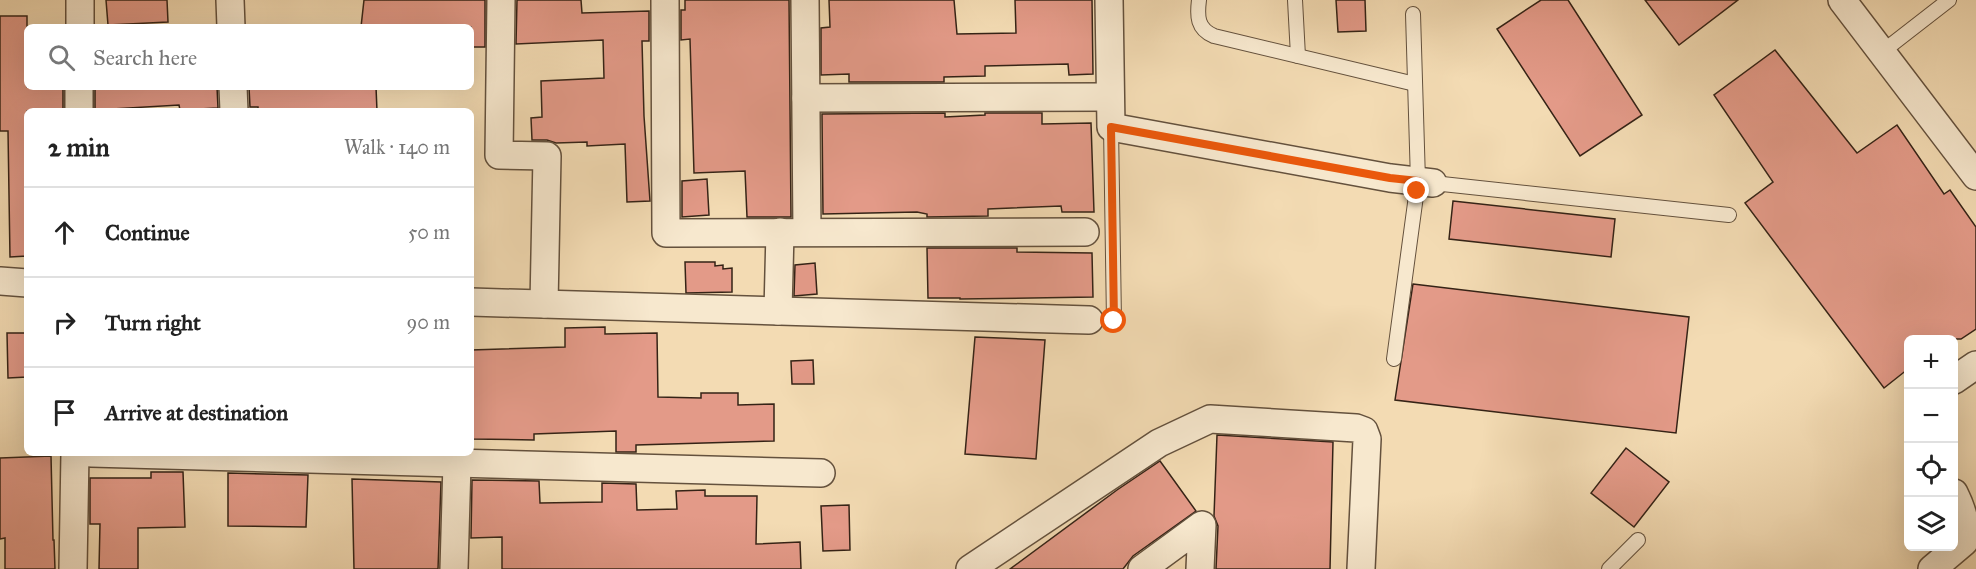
<!DOCTYPE html>
<meta charset="utf-8">
<style>
:root{--surface:#fff;--page:#f6f6f6;--text:#222;--muted:#767676;--line:#e0e0e0}
body{margin:0;font-family:"IM FELL Great Primer",serif;background:var(--page);color:var(--text)}
.controls{position:absolute;right:18px;bottom:18px;display:grid;overflow:hidden;border-radius:9px;box-shadow:0 6px 24px #0002}
.controls button{width:54px;height:54px;display:grid;place-items:center;padding:0;border:0;border-bottom:2px solid var(--line);background:var(--surface);color:var(--text);font:30px sans-serif}
.stop{position:absolute;width:18px;height:18px;margin:-14px;border:4px solid #ea580c;border-radius:50%;background:#fff}
.stop.end{background:#ea580c;border-color:#fff;box-shadow:0 2px 6px #0008}
.list{margin:0;padding:0;list-style:none}
h2{display:flex;justify-content:space-between;align-items:center;height:78px;margin:0;padding:0 24px;font-size:26px}
h2 small{font-size:20px;font-weight:400;color:var(--muted)}
.list li{display:grid;grid-template-columns:39px 1fr auto;gap:18px;align-items:center;box-sizing:border-box;height:90px;padding:0 24px;border-top:2px solid var(--line)}
.list b{display:block;font-size:22px;white-space:nowrap}
.list em{font-size:20px;font-style:normal;color:var(--muted)}
.icon{flex:none;width:33px;height:33px;fill:none;stroke:currentColor;stroke-width:2;stroke-linecap:round;stroke-linejoin:round}
.map{position:relative;flex:none;width:1976px;height:569px;overflow:hidden}
.search{position:absolute;background:var(--surface);box-shadow:0 6px 24px #0002;left:24px;top:24px;width:450px;height:66px;display:flex;align-items:center;gap:15px;box-sizing:border-box;padding:0 21px;border-radius:9px;color:var(--muted);font-size:22px}
.panel{position:absolute;background:var(--surface);box-shadow:0 6px 24px #0002;left:24px;top:108px;width:450px;height:348px;border-radius:9px}
.map>svg:first-child{display:block}
.building{fill:#e39a88;stroke:#352316;stroke-width:1.5}
.lines{fill:none;stroke-linecap:round;stroke-linejoin:round}
.lane-casing{stroke:#64513d;stroke-width:16}
.street-casing{stroke:#64513d;stroke-width:30}
.lane{stroke:#f7e8ce;stroke-width:14}
.street{stroke:#f7e8ce;stroke-width:27}
.route{stroke:#ea580c;stroke-width:8}
</style>
<div class="map">
<svg width="1976" height="569" viewBox="0 0 1976 569">
<rect width="100%" height="100%" fill="#f3dbb3"/>
<filter id="stains"><feTurbulence type="fractalNoise" baseFrequency=".00333" numOctaves="4"/><feColorMatrix values="0 0 0 0 .2 0 0 0 0 .09 0 0 0 0 .02 0 0 0 .5 -.17"/></filter>
<radialGradient id="worn" r=".72"><stop offset=".6" stop-color="#630" stop-opacity="0"/><stop offset="1" stop-color="#630" stop-opacity=".3"/></radialGradient>
<!-- building -->
<g class="building">
<polygon points="106,0 167,0 168,22 108,25"/>
<polygon points="364,0 485,0 485,47 471,47 471,27 361,27"/>
<polygon points="517,0 581,0 582,13 649,11 649,41 642,41 644,116 650,201 627,202 625,144 587,146 587,142 556,143 547,140 532,140 531,118 542,117 541,81 604,78 603,40 516,44"/>
<polygon points="685,0 789,0 791,217 747,217 745,171 694,173 690,39 681,40 681,10 685,10"/>
<polygon points="829,0 954,0 957,34 1016,33 1015,0 1092,0 1093,74 1069,75 1068,64 985,66 985,76 944,77 944,82 849,82 849,74 821,75 821,28 830,27"/>
<polygon points="1336,0 1365,0 1366,31 1338,32"/>
<polygon points="1541,0 1568,0 1642,115 1580,156 1497,29"/>
<polygon points="1645,0 1738,0 1679,45"/>
<polygon points="0,16 27,16 27,87 63,87 63,111 27,111 27,256 10,257 8,131 0,131"/>
<polygon points="1775,50 1857,153 1897,125 1944,194 1950,190 1976,227 1976,329 1961,339 1908,339 1908,369 1884,388 1745,203 1773,182 1714,95"/>
<polygon points="95,87 217,87 218,108 180,110 179,105 95,110"/>
<polygon points="249,87 376,87 377,111 258,111 258,107 250,107"/>
<polygon points="945,113 945,117 985,115 985,113 1042,113 1042,124 1091,123 1094,212 1062,212 1061,206 988,209 988,216 927,217 927,214 917,212 823,214 822,114"/>
<polygon points="707,179 709,215 682,217 682,181"/>
<polygon points="1453,201 1615,219 1611,257 1449,239"/>
<polygon points="927,248 1017,248 1017,252 1092,253 1093,297 960,299 960,298 928,298"/>
<polygon points="685,262 715,262 715,266 723,265 723,269 732,268 732,292 686,293"/>
<polygon points="815,263 817,294 794,296 795,265"/>
<polygon points="1413,284 1689,317 1676,433 1395,400"/>
<polygon points="605,327 605,334 657,333 658,397 701,398 701,393 738,393 738,405 774,404 774,441 636,445 636,452 616,452 616,431 534,434 534,440 471,439 471,350 565,347 565,328"/>
<polygon points="7,333 27,333 27,377 8,378"/>
<polygon points="975,337 1045,340 1036,459 965,454"/>
<polygon points="813,360 814,384 792,384 791,361"/>
<polygon points="1217,435 1333,442 1330,569 1216,569 1218,526 1214,516"/>
<polygon points="1626,448 1669,482 1634,527 1591,493"/>
<polygon points="51,456 53,540 54,540 55,569 5,569 5,538 0,539 0,458"/>
<polygon points="1160,461 1196,511 1133,556 1123,569 1010,569 1117,490"/>
<polygon points="151,472 183,472 185,527 138,528 138,569 99,569 100,524 90,524 90,478 151,478"/>
<polygon points="228,473 308,475 306,527 228,526"/>
<polygon points="352,479 441,482 438,569 354,569"/>
<polygon points="472,480 539,481 540,503 602,502 602,483 636,484 637,510 677,509 676,491 705,490 705,496 757,496 756,544 800,542 801,569 502,569 502,537 471,538"/>
<polygon points="849,505 850,550 823,551 821,506"/>
</g>
<g class="lines">
<defs>
<g id="lane">
<path d="M1199,0C1197,16 1197,29 1214,36L1415,84"/>
<polyline points="1295,0 1298,56"/>
<polyline points="1882,52 1949,0"/>
<polyline points="1111,127 1114,321"/>
<polyline points="1433,183 1729,215"/>
<polyline points="1394,359 1418,181 1413,14"/>
<polyline points="1609,569 1638,540"/>
</g>
<g id="street">
<polyline points="230,0 231,27"/>
<polyline points="501,0 499,155 547,156 544,304"/>
<polyline points="665,0 666,233 1085,232"/>
<polyline points="805,0 807,232"/>
<polyline points="1109,0 1111,127 1390,178 1433,183"/>
<polyline points="1842,0 1976,176"/>
<polyline points="80,27 80,0"/>
<polyline points="233,87 234,111"/>
<polyline points="806,98 1110,97"/>
<polyline points="79,111 79,87"/>
<polyline points="0,281 27,283"/>
<polyline points="471,302 1089,320"/>
<polyline points="778,311 780,232"/>
<polyline points="1954,380 1976,365"/>
<polyline points="91,453 821,473"/>
<polyline points="73,569 75,453"/>
<polyline points="454,569 457,463"/>
<polyline points="970,569 1159,443 1210,419 1356,428 1364,431 1367,439 1361,569"/>
<polyline points="1142,569 1202,525 1200,569"/>
<path d="M1932,569L1964,542C1967,524 1962,509 1954,493"/>
</g>
</defs>
<!-- lane casing -->
<use href="#lane" class="lane-casing"/>
<!-- street casing -->
<use href="#street" class="street-casing"/>
<!-- lane -->
<use href="#lane" class="lane"/>
<!-- street -->
<use href="#street" class="street"/>
</g>
<g class="lines">
<!-- route -->
<polyline class="route" points="1114,321 1111,127 1390,178 1418,181 1417,191"/>
</g>
<rect width="100%" height="100%" filter="url(#stains)"/>
<rect width="100%" height="100%" fill="url(#worn)"/>
</svg>
<div class="controls">
<button>+</button>
<button>−</button>
<button><svg class="icon" aria-label="locate" viewBox="0 0 24 24"><circle cx="12" cy="12" r="6"/><path d="M12 2v4M12 18v4M2 12h4M18 12h4"/></svg></button>
<button><svg class="icon" aria-label="layers" viewBox="0 0 24 24"><path d="M12 4l9 5-9 5-9-5zM3 14l9 5 9-5"/></svg></button>
</div>
<div class="stop" style="left:1114px;top:321px"></div>
<div class="stop end" style="left:1417px;top:191px"></div>
<div class="search"><svg class="icon" aria-label="search" viewBox="0 0 24 24"><circle cx="10" cy="10" r="6"/><path d="M15 15l6 6"/></svg>Search here</div>
<section class="panel">
<h2>2 min<small>Walk · 140 m</small></h2>
<ul class="list">
<li><svg class="icon" aria-label="ahead" viewBox="0 0 24 24"><path d="M12 20V5M6 11l6-6 6 6"/></svg><div><b>Continue</b></div><em>50 m</em></li>
<li><svg class="icon" aria-label="right" viewBox="0 0 24 24"><path d="M7 20v-9h11M14 6l5 5-5 5"/></svg><div><b>Turn right</b></div><em>90 m</em></li>
<li><svg class="icon" aria-label="arrive" viewBox="0 0 24 24"><path d="M6 21V4h12l-3 4 3 4H6"/></svg><div><b>Arrive at destination</b></div></li>
</ul>
</section>
</div>
